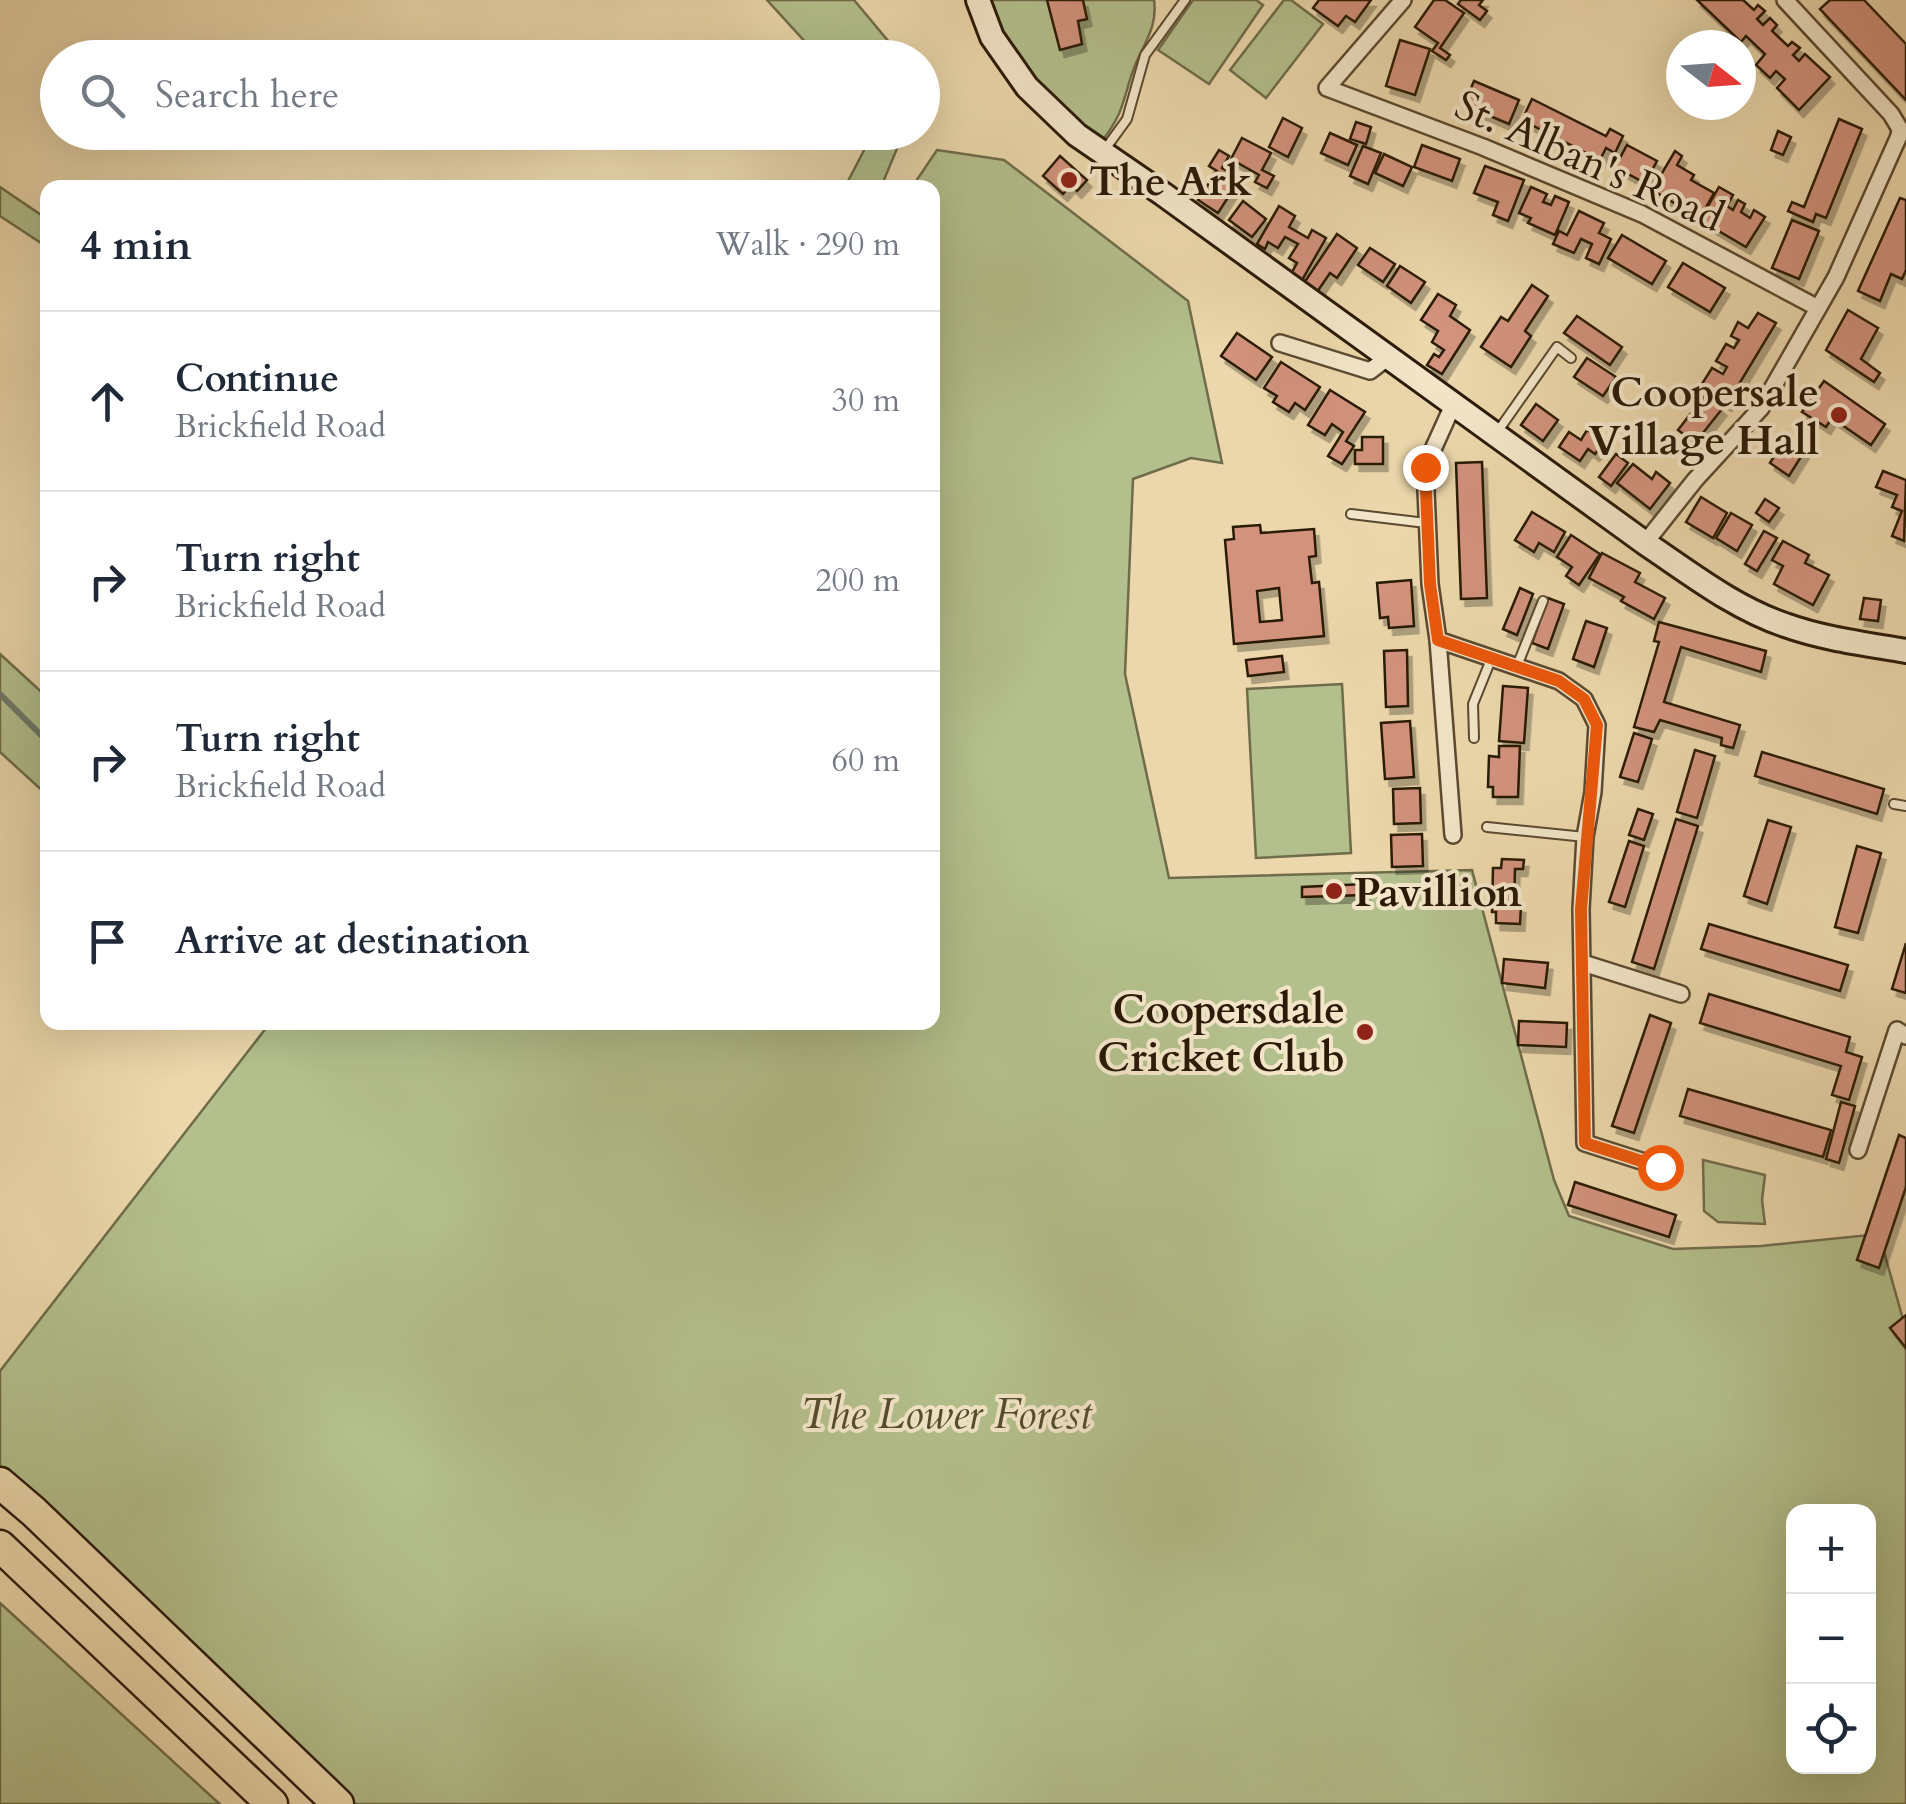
<!DOCTYPE html>
<meta charset="utf-8">
<style>
:root{--surface:#fff;--page:#f6f6f7;--text:#1f2937;--muted:#747a83;--line:#e0e1e3}
body{margin:0;font-family:Cardo,serif;background:var(--page);color:var(--text)}
.controls{position:absolute;right:30px;bottom:30px;display:grid;overflow:hidden;border-radius:20px;box-shadow:0 10px 40px #0002}
.controls button{width:90px;height:90px;display:grid;place-items:center;padding:0;border:0;border-bottom:2px solid var(--line);background:var(--surface);color:var(--text);font:50px sans-serif}
.compass{position:absolute;left:1666px;top:30px;width:90px;height:90px;border-radius:50%;background:var(--surface);box-shadow:0 10px 40px #0002;rotate:107deg}
.stop{position:absolute;width:30px;height:30px;margin:-22px;border:8px solid #ea580c;border-radius:50%;background:#fff}
.stop.end{background:#ea580c;border-color:#fff;box-shadow:0 2px 10px #0008}
.list{margin:0;padding:0;list-style:none}
h2{display:flex;justify-content:space-between;align-items:center;height:130px;margin:0;padding:0 40px;font-size:42px}
h2 small{font-size:32px;font-weight:400;color:var(--muted)}
.list li{display:grid;grid-template-columns:65px 1fr auto;gap:30px;align-items:center;box-sizing:border-box;height:180px;padding:0 40px;border-top:2px solid var(--line)}
.list b{display:block;font-size:38px;white-space:nowrap}
.list p{margin:0;font-size:32px;white-space:nowrap;color:var(--muted)}
.list em{font-size:32px;font-style:normal;color:var(--muted)}
.icon{flex:none;width:55px;height:55px;fill:none;stroke:currentColor;stroke-width:2;stroke-linecap:round;stroke-linejoin:round}
.map{position:relative;flex:none;width:1906px;height:1804px;overflow:hidden}
.search{position:absolute;background:var(--surface);box-shadow:0 10px 40px #0002;left:40px;top:40px;width:900px;height:110px;display:flex;align-items:center;gap:25px;box-sizing:border-box;padding:0 35px;border-radius:55px;color:var(--muted);font-size:38px}
.panel{position:absolute;background:var(--surface);box-shadow:0 10px 40px #0002;left:40px;top:180px;width:900px;height:850px;border-radius:20px}
.map>svg:first-child{display:block}
.green{fill:#b3bf8c;stroke:#6f6c49;stroke-width:2.5;fill-rule:evenodd}
.lines{fill:none;stroke-linecap:round;stroke-linejoin:round}
.stream{stroke:#6e796d;stroke-width:6}
.building{fill:#d2927b;stroke:#2b1a06;stroke-width:2.5;fill-rule:evenodd;filter:url(#shadow)}
.lane-casing{stroke:#5b492f;stroke-width:12}
.street-casing{stroke:#5b492f;stroke-width:20}
.secondary-casing{stroke:#2b1a06;stroke-width:28}
.highway-casing{stroke:#2b1a06;stroke-width:35}
.lane{stroke:#f2e5c8;stroke-width:8}
.street{stroke:#f2e5c8;stroke-width:15}
.secondary{stroke:#f2e5c8;stroke-width:22}
.highway{stroke:#ebd7ab;stroke-width:30}
.route{stroke:#ea580c;stroke-width:12}
.poi-dot{fill:#8f2418;stroke:#f2e5c8;stroke-width:4}
.labels{text-anchor:middle;stroke-width:8;stroke-linejoin:round;paint-order:stroke}
.street-label{font-size:42px;fill:#2b1a06;stroke:#f2e5c8}
.poi-label{font-size:42px;font-weight:bold;fill:#2b1a06;stroke:#f2e5c8;text-anchor:start}
.park-label{font-size:42px;font-style:italic;fill:#544c2e;stroke:#f2e5c8}
</style>
<div class="map">
<svg width="1906" height="1804" viewBox="0 0 1906 1804">
<defs>
<filter id="shadow"><feDropShadow dx="4.5" dy="7" stdDeviation="0" flood-color="#0004"/></filter>
</defs>
<rect width="100%" height="100%" fill="#ebd7ab"/>
<filter id="stains"><feTurbulence type="fractalNoise" baseFrequency=".002" numOctaves="4"/><feColorMatrix values="0 0 0 0 .2 0 0 0 0 .09 0 0 0 0 .02 0 0 0 .5 -.17"/></filter>
<radialGradient id="worn" r=".72"><stop offset=".6" stop-color="#630" stop-opacity="0"/><stop offset="1" stop-color="#630" stop-opacity=".3"/></radialGradient>
<!-- green -->
<g class="green">
<polygon points="767,0 854,0 894,48 890,57 819,57"/>
<path d="M988,0H1154C1158,28 1143,44 1134,68C1122,101 1125,111 1102,141C1065,116 1015,73 997,31C993,22 991,10 988,0Z"/>
<polygon points="1193,0 1256,0 1263,5 1209,84 1158,50"/>
<polygon points="1284,0 1291,0 1323,24 1266,98 1230,70"/>
<polygon points="873,133 897,133 901,139 881,187 845,187"/>
<path d="M937,150L1004,160L1188,301L1222,463L1191,458L1133,479L1125,674L1169,878L1472,870L1554,1180L1569,1216L1673,1249L1761,1246L1879,1234L1906,1330V1804H346L0,1495V1371L270,1023L932,1022V188L912,187ZM1794,1512H1868V1766H1794Z"/>
<polygon points="0,187 47,219 47,247 0,216"/>
<polygon points="0,654 47,697 47,795 0,752"/>
<polygon points="1342,684 1351,853 1256,858 1247,689"/>
<polygon points="1703,1160 1765,1175 1762,1200 1765,1224 1718,1222 1704,1211"/>
<polygon points="0,1603 213,1798 220,1804 0,1804"/>
</g>
<g class="lines">
<!-- stream -->
<polyline class="stream" points="0,694 48,742"/>
</g>
<!-- building -->
<g class="building">
<polygon points="1047,0 1083,0 1087,19 1078,21 1082,44 1060,50"/>
<polygon points="1319,0 1371,0 1355,22 1346,16 1338,26 1313,8"/>
<polygon points="1434,0 1445,0 1464,13 1440,48 1450,55 1446,60 1432,51 1438,43 1415,27"/>
<polygon points="1461,0 1483,0 1479,5 1487,11 1480,20 1458,4"/>
<polygon points="1697,0 1743,0 1754,10 1758,5 1765,11 1757,19 1763,25 1770,18 1777,25 1772,31 1788,46 1792,42 1800,48 1793,55 1799,61 1805,54 1830,77 1799,110 1777,88 1785,79 1776,71 1770,78 1756,65 1765,54 1746,36 1741,42"/>
<polygon points="1830,0 1864,0 1906,44 1906,100 1820,9"/>
<polygon points="1400,40 1430,49 1415,95 1386,86"/>
<polygon points="1474,81 1519,100 1509,124 1464,105"/>
<polygon points="1532,99 1606,136 1610,129 1623,136 1615,153 1606,148 1600,160 1522,120"/>
<polygon points="1283,118 1302,128 1288,157 1269,147"/>
<polygon points="1839,119 1862,129 1826,218 1816,214 1813,222 1788,211 1792,202 1804,207"/>
<polygon points="1356,122 1371,127 1366,144 1350,139"/>
<polygon points="1778,131 1791,137 1783,155 1771,150"/>
<polygon points="1330,133 1357,145 1348,165 1321,153"/>
<polygon points="1242,138 1271,153 1262,170 1274,176 1267,188 1255,182 1259,175 1231,159"/>
<polygon points="1422,145 1460,159 1452,181 1414,167"/>
<polygon points="1627,145 1657,161 1645,183 1615,167"/>
<polygon points="1363,146 1381,153 1368,184 1350,176"/>
<polygon points="1219,150 1229,156 1222,168 1240,179 1218,213 1198,200 1217,171 1209,166"/>
<polygon points="1675,151 1682,156 1677,165 1694,175 1691,180 1714,193 1700,218 1652,190"/>
<polygon points="1384,154 1412,167 1403,186 1375,173"/>
<polygon points="1060,156 1087,180 1077,191 1071,185 1063,194 1043,176"/>
<polygon points="1485,166 1524,180 1508,221 1493,215 1498,202 1474,193"/>
<polygon points="1531,187 1547,194 1543,202 1551,205 1555,196 1569,202 1555,235 1528,223 1531,218 1519,213"/>
<polygon points="1719,187 1733,195 1727,206 1733,210 1738,200 1745,204 1741,212 1750,218 1754,210 1765,217 1746,247 1700,220"/>
<polygon points="1900,198 1906,200 1906,270 1902,279 1891,274 1880,301 1858,291"/>
<polygon points="1243,201 1266,219 1252,237 1229,220"/>
<polygon points="1279,206 1295,216 1289,227 1308,238 1312,230 1326,238 1302,280 1291,274 1297,263 1289,258 1298,244 1285,237 1278,248 1268,242 1265,249 1257,244"/>
<polygon points="1579,211 1604,223 1599,233 1611,239 1599,264 1586,258 1592,244 1581,239 1574,253 1553,244 1559,231 1567,235"/>
<polygon points="1792,220 1819,231 1799,279 1772,268"/>
<polygon points="1337,234 1357,248 1337,278 1330,273 1317,292 1304,283"/>
<polygon points="1622,235 1666,261 1652,284 1608,258"/>
<polygon points="1370,248 1395,264 1383,282 1358,265"/>
<polygon points="1683,263 1725,288 1710,312 1668,287"/>
<polygon points="1400,266 1425,282 1411,303 1387,286"/>
<polygon points="1532,285 1548,296 1525,331 1531,336 1511,367 1481,347 1501,317 1508,321"/>
<polygon points="1438,294 1456,305 1450,316 1470,330 1442,374 1427,365 1434,354 1439,357 1444,350 1432,342 1438,331 1421,320"/>
<polygon points="1848,310 1878,328 1861,359 1880,373 1874,382 1826,350"/>
<polygon points="1758,313 1776,323 1727,404 1700,387 1712,368 1723,374 1727,367 1716,361 1726,344 1734,348 1739,340 1731,336 1738,322 1748,328"/>
<polygon points="1577,316 1622,347 1610,365 1564,333"/>
<polygon points="1237,333 1272,357 1256,380 1221,356"/>
<polygon points="1587,358 1616,377 1603,396 1574,377"/>
<polygon points="1281,362 1320,387 1305,410 1295,403 1289,412 1273,402 1277,396 1264,388"/>
<polygon points="1824,381 1885,424 1871,445 1832,418 1826,427 1802,412"/>
<polygon points="1330,390 1365,412 1346,441 1354,446 1342,464 1328,456 1343,432 1332,424 1325,435 1308,425"/>
<polygon points="1705,395 1722,409 1695,443 1678,430"/>
<polygon points="1536,404 1558,420 1543,441 1521,425"/>
<polygon points="1587,430 1604,442 1595,454 1588,449 1580,461 1559,447 1569,432 1581,440"/>
<polygon points="1362,437 1383,437 1383,464 1355,464 1355,450 1362,450"/>
<polygon points="1784,440 1804,452 1789,476 1770,463"/>
<polygon points="1616,454 1628,463 1611,486 1599,477"/>
<polygon points="1482,462 1487,598 1461,599 1456,463"/>
<polygon points="1633,464 1652,479 1656,472 1670,483 1650,509 1617,483"/>
<polygon points="1883,471 1906,480 1904,541 1892,536 1902,511 1892,507 1897,495 1876,487"/>
<polygon points="1701,497 1727,513 1713,538 1686,522"/>
<polygon points="1765,499 1779,508 1769,522 1756,513"/>
<polygon points="1532,512 1565,532 1554,552 1539,543 1534,552 1515,540"/>
<polygon points="1731,513 1752,525 1737,551 1716,538"/>
<path d="M1260,525L1261,533L1314,529L1316,556L1309,557L1312,583L1319,582L1324,636L1234,644L1225,540L1234,539L1233,527ZM1279,588L1282,620L1260,622L1257,591Z"/>
<polygon points="1764,531 1777,538 1757,571 1745,564"/>
<polygon points="1571,535 1600,554 1579,585 1566,576 1572,567 1557,557"/>
<polygon points="1783,541 1809,555 1805,563 1829,575 1813,605 1774,584 1783,566 1772,560"/>
<polygon points="1602,553 1640,573 1635,582 1665,598 1654,619 1621,601 1624,597 1589,578"/>
<polygon points="1411,580 1414,626 1389,628 1388,617 1380,618 1377,583"/>
<polygon points="1520,588 1533,594 1517,635 1503,629"/>
<polygon points="1548,598 1564,604 1548,649 1532,643"/>
<polygon points="1864,598 1881,600 1878,621 1860,619"/>
<polygon points="1586,621 1607,628 1594,667 1573,659"/>
<polygon points="1659,622 1766,651 1761,672 1681,647 1664,702 1740,725 1733,748 1721,745 1722,738 1660,720 1654,732 1634,727 1659,642 1654,641"/>
<polygon points="1407,650 1408,706 1386,707 1384,651"/>
<polygon points="1282,656 1284,672 1248,676 1246,660"/>
<polygon points="1503,686 1528,688 1524,743 1499,741"/>
<polygon points="1410,721 1414,777 1385,779 1381,723"/>
<polygon points="1634,733 1652,739 1638,782 1620,777"/>
<polygon points="1499,746 1520,746 1518,797 1493,797 1493,787 1488,787 1489,756 1499,757"/>
<polygon points="1695,750 1715,756 1697,818 1677,812"/>
<polygon points="1762,752 1884,789 1877,814 1755,776"/>
<polygon points="1420,788 1421,823 1394,824 1393,789"/>
<polygon points="1638,809 1653,814 1644,840 1629,835"/>
<polygon points="1676,819 1698,826 1654,969 1632,962"/>
<polygon points="1768,820 1791,827 1767,904 1744,896"/>
<polygon points="1422,834 1423,866 1392,867 1391,835"/>
<polygon points="1629,841 1644,846 1625,907 1609,902"/>
<polygon points="1857,846 1881,853 1858,933 1835,927"/>
<polygon points="1502,859 1524,860 1523,869 1515,869 1514,905 1521,906 1520,924 1496,923 1496,912 1492,912 1493,868 1501,868"/>
<polygon points="1365,884 1365,895 1302,897 1302,887"/>
<polygon points="1709,924 1848,965 1840,991 1701,949"/>
<polygon points="1906,943 1906,993 1892,989"/>
<polygon points="1504,959 1548,963 1545,988 1502,983"/>
<polygon points="1709,994 1850,1037 1846,1052 1862,1057 1849,1100 1832,1095 1841,1066 1700,1023"/>
<polygon points="1650,1015 1671,1023 1634,1133 1612,1126"/>
<polygon points="1519,1021 1567,1023 1566,1047 1518,1045"/>
<polygon points="1688,1089 1831,1130 1823,1157 1680,1116"/>
<polygon points="1841,1102 1855,1106 1839,1163 1826,1159"/>
<polygon points="1899,1135 1906,1138 1906,1187 1879,1268 1857,1260"/>
<polygon points="1575,1182 1676,1215 1669,1237 1568,1205"/>
<polygon points="1906,1315 1906,1348 1890,1328"/>
</g>
<g class="lines">
<defs>
<g id="lane">
<polyline points="1106,148 1127,119 1145,55 1185,0"/>
<polyline points="1498,431 1557,347 1571,358"/>
<polyline points="1351,514 1426,523"/>
<polyline points="1517,666 1543,601"/>
<polyline points="1474,738 1473,704 1492,657"/>
<polyline points="1894,804 1906,806"/>
<polyline points="1487,827 1585,837"/>
</g>
<g id="street">
<polyline points="1403,0 1327,88 1483,147 1642,214 1818,308"/>
<polyline points="1785,0 1891,114 1900,129 1899,136"/>
<polyline points="1280,343 1370,371 1387,358"/>
<polyline points="1645,543 1695,480 1761,408 1836,277 1899,136"/>
<polyline points="1438,640 1559,681 1584,699 1597,725 1593,792 1585,837 1581,909 1585,1143 1660,1167"/>
<polyline points="1453,835 1438,640 1430,584 1425,467 1453,405"/>
<polyline points="1583,963 1681,994"/>
<polyline points="1858,1150 1897,1030 1906,1036"/>
</g>
<path id="secondary" d="M978,0L992,37L1027,87L1077,135L1163,194L1645,543C1690,573 1734,608 1785,625C1824,639 1866,644 1906,651"/>
<g id="highway">
<polyline points="0,1483 34,1512 338,1804"/>
<polyline points="0,1546 272,1804"/>
</g>
</defs>
<!-- lane casing -->
<use href="#lane" class="lane-casing"/>
<!-- street casing -->
<use href="#street" class="street-casing"/>
<!-- secondary casing -->
<use href="#secondary" class="secondary-casing"/>
<!-- highway casing -->
<use href="#highway" class="highway-casing"/>
<!-- lane -->
<use href="#lane" class="lane"/>
<!-- street -->
<use href="#street" class="street"/>
<!-- secondary -->
<use href="#secondary" class="secondary"/>
<!-- highway -->
<use href="#highway" class="highway"/>
</g>
<g class="lines">
<!-- route -->
<polyline class="route" points="1425,467 1430,584 1438,640 1559,681 1584,699 1597,725 1581,909 1585,1143 1660,1167"/>
</g>
<!-- markers -->
<g class="poi-dot">
<circle cx="1069" cy="180" r="10"/>
<circle cx="1839" cy="415" r="10"/>
<circle cx="1334" cy="891" r="10"/>
<circle cx="1365" cy="1032" r="10"/>
</g>
<g class="labels">
<!-- street labels -->
<g class="street-label">
<text transform="translate(1590 160) rotate(24)" y="15">St. Alban's Road</text>
</g>
<!-- poi labels -->
<g class="poi-label">
<text x="1089" y="195">The Ark</text>
<text x="1819" y="406" text-anchor="end">Coopersale<tspan x="1819" dy="48">Village Hall</tspan></text>
<text x="1354" y="906">Pavillion</text>
<text x="1345" y="1023" text-anchor="end">Coopersdale<tspan x="1345" dy="48">Cricket Club</tspan></text>
</g>
<!-- park labels -->
<g class="park-label">
<text x="946" y="1428">The Lower Forest</text>
</g>
</g>
<rect width="100%" height="100%" filter="url(#stains)"/>
<rect width="100%" height="100%" fill="url(#worn)"/>
</svg>
<div class="controls">
<button>+</button>
<button>−</button>
<button><svg class="icon" aria-label="locate" viewBox="0 0 24 24"><circle cx="12" cy="12" r="6"/><path d="M12 2v4M12 18v4M2 12h4M18 12h4"/></svg></button>
</div>
<svg class="compass" viewBox="-18 -18 36 36"><path d="M0-13l5 13h-10z" fill="#e53935"/><path d="M0 13l5-13h-10z" fill="#747a83"/></svg>
<div class="stop" style="left:1660px;top:1167px"></div>
<div class="stop end" style="left:1425px;top:467px"></div>
<div class="search"><svg class="icon" aria-label="search" viewBox="0 0 24 24"><circle cx="10" cy="10" r="6"/><path d="M15 15l6 6"/></svg>Search here</div>
<section class="panel">
<h2>4 min<small>Walk · 290 m</small></h2>
<ul class="list">
<li><svg class="icon" aria-label="ahead" viewBox="0 0 24 24"><path d="M12 20V5M6 11l6-6 6 6"/></svg><div><b>Continue</b><p>Brickfield Road</p></div><em>30 m</em></li>
<li><svg class="icon" aria-label="right" viewBox="0 0 24 24"><path d="M7 20v-9h11M14 6l5 5-5 5"/></svg><div><b>Turn right</b><p>Brickfield Road</p></div><em>200 m</em></li>
<li><svg class="icon" aria-label="right" viewBox="0 0 24 24"><path d="M7 20v-9h11M14 6l5 5-5 5"/></svg><div><b>Turn right</b><p>Brickfield Road</p></div><em>60 m</em></li>
<li><svg class="icon" aria-label="arrive" viewBox="0 0 24 24"><path d="M6 21V4h12l-3 4 3 4H6"/></svg><div><b>Arrive at destination</b></div></li>
</ul>
</section>
</div>
